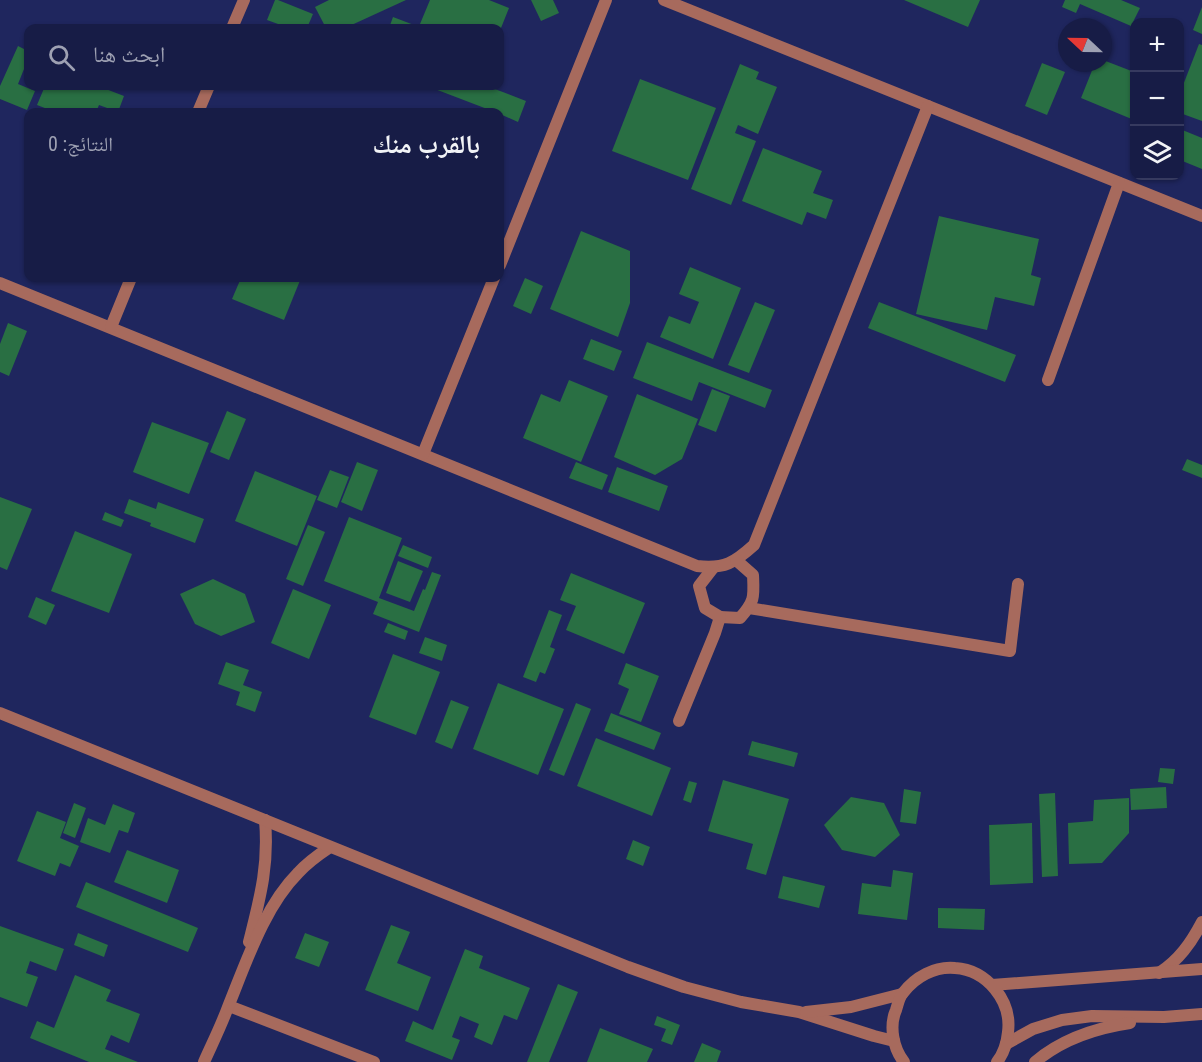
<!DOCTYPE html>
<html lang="ar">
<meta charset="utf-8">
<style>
:root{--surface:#171c46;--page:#242951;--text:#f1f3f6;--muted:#9ea1b3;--line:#363a5f}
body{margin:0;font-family:"Roboto Condensed","Noto Naskh Arabic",sans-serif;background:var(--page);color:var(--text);direction:rtl}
.controls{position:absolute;right:18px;top:18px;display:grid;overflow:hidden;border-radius:12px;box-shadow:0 2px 4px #0004}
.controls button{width:54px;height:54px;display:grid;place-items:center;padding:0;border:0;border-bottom:2px solid var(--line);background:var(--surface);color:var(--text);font:30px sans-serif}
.compass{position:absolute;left:1058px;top:18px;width:54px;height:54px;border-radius:50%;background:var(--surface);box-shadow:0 2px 4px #0004;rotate:292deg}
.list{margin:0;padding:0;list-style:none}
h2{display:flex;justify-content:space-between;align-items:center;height:78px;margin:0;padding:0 24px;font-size:26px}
h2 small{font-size:20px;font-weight:400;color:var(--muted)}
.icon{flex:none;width:33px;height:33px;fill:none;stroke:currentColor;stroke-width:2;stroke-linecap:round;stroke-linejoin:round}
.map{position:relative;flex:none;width:1202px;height:1062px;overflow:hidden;direction:ltr}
.search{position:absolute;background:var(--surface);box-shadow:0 2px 4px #0004;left:24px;top:24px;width:480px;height:66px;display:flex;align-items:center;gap:15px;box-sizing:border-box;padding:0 21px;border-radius:12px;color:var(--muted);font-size:22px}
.panel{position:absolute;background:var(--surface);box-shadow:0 2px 4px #0004;left:24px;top:108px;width:480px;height:174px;border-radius:12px;direction:rtl}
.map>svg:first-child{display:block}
.building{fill:#296f43}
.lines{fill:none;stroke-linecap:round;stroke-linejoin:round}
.minor{stroke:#a76a5d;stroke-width:12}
.tertiary{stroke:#a76a5d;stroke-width:12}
</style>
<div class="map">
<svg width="1202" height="1062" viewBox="0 0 1202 1062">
<rect width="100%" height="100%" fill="#1f265e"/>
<!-- building -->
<g class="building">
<polygon points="275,0 278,0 313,14 307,28 289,28 267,20"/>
<polygon points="329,0 406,0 345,28 326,28 315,7"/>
<polygon points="430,0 489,0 509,8 501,28 431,28 420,24"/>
<polygon points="531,0 553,0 559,13 541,21"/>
<polygon points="904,0 980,0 968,27"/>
<polygon points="1065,0 1121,0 1140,8 1131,26 1080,4 1076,13 1062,7"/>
<polygon points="1202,7 1202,34 1193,30"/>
<polygon points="393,17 414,25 412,28 389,28"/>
<polygon points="1199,44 1202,45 1202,121 1180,113 1180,93"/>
<polygon points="18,46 28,51 28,59 18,84 35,91 27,110 0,99 0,86"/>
<polygon points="1103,60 1134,72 1134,120 1081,98 1095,63 1103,63"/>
<polygon points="1042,63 1065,72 1047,115 1025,106"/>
<polygon points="740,64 759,72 756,79 777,87 758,134 738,125 735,133 756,141 731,205 691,189"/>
<polygon points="640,79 716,108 688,180 612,151"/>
<polygon points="45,86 98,86 124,96 118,112 99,105 96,112 55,112 37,105"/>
<polygon points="427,86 487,86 526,101 518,122 500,114 500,112 495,112"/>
<polygon points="1180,129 1202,138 1202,169 1180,160"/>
<polygon points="763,148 822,171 813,193 833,200 826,219 807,212 802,225 742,201"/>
<polygon points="939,216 1039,239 1031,275 1041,278 1034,306 995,297 987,330 916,314"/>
<polygon points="581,231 630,251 630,303 618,337 550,309"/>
<polygon points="690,267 741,288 713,359 660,337 669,316 690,324 699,302 679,294"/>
<polygon points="241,278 301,278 284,320 232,299"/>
<polygon points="525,278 543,286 531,314 513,306"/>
<polygon points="755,302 775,310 749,373 728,365"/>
<polygon points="879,302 1016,355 1005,382 868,328"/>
<polygon points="8,323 27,331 9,376 0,372 0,344"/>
<polygon points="591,339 622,351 614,371 583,359"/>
<polygon points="647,342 772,390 765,408 699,382 692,401 633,378"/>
<polygon points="569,380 608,396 581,462 523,438 541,394 560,402"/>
<polygon points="712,389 730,396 716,432 698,425"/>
<polygon points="637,394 698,419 682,459 655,475 614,457"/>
<polygon points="227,411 246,419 229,460 210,452"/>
<polygon points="152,422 209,443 189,494 133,472"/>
<polygon points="1187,459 1202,465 1202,478 1182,470"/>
<polygon points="357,462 378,470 362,511 341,502"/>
<polygon points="576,462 608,475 602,490 569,478"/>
<polygon points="617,467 668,486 659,511 608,492"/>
<polygon points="330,470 349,477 337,508 317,500"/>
<polygon points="255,471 317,496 297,546 235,521"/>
<polygon points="0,497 32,509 7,570 0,567"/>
<polygon points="129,499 156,509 158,502 204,519 195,543 150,526 151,523 124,513"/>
<polygon points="105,512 124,520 121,527 102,520"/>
<polygon points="349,517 402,538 379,598 414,611 423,589 425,590 432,572 441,575 419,632 373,614 378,602 324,581"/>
<polygon points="308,525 325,532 303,586 286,579"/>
<polygon points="75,531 132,554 109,613 51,591"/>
<polygon points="403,545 432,557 428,568 398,556"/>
<polygon points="398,561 423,571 410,602 386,593"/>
<polygon points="571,573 645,603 624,654 566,630 576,606 560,600"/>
<polygon points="213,579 245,594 255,622 221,636 195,624 180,594"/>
<polygon points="293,589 331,605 309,659 271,643"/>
<polygon points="36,597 55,605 46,625 28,617"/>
<polygon points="549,610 562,615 550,647 555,649 545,674 540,672 536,682 523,677"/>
<polygon points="388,623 408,631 405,640 384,632"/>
<polygon points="425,637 447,645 442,661 419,653"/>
<polygon points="393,654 440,672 416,735 369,717"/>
<polygon points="226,662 249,670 243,685 262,692 255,712 236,705 240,692 218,684"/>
<polygon points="626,663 659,676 641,722 619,714 629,689 618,684"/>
<polygon points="498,683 564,709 538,775 473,749"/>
<polygon points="451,700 469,707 452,749 435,742"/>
<polygon points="576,703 591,709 564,776 549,770"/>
<polygon points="611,713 661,733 654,750 604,731"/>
<polygon points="596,738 671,768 652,816 577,786"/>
<polygon points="752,741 798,753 794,767 748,755"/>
<polygon points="1160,768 1175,769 1173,784 1158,782"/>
<polygon points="723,780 789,799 766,875 746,869 753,844 708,831"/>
<polygon points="689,781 697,783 691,803 683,800"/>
<polygon points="1166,787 1167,808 1131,810 1130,789"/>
<polygon points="904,789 921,792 916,824 900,822"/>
<polygon points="1055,793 1058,876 1042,877 1039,794"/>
<polygon points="851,797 884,803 900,835 875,857 842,850 824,825"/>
<polygon points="1129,798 1129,833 1102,863 1069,864 1068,823 1093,821 1094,800"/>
<polygon points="74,803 86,808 75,838 63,833"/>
<polygon points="113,804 135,813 128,833 119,830 110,853 80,842 88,818 105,825"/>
<polygon points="37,811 66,822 60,838 79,846 70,867 60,863 55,876 17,861"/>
<polygon points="1032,823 1033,883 990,885 989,825"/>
<polygon points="633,840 650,847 643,866 626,859"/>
<polygon points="127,850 179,870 167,903 114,882"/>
<polygon points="893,870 913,873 907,920 858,914 862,883 891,887"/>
<polygon points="783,876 825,886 819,908 778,898"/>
<polygon points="86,882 198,928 188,952 76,907"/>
<polygon points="938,908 985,909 984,930 938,928"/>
<polygon points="391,925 410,932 397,963 431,977 418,1011 365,990"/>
<polygon points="0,926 64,949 56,971 30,961 26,973 38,977 27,1007 0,997"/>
<polygon points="78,933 108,945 104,957 74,945"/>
<polygon points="305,933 329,942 319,967 295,958"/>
<polygon points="465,949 483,956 479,968 530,988 517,1020 504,1015 492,1045 474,1037 479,1024 460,1016 452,1037 460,1040 452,1060 405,1041 413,1021 433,1030"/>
<polygon points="75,975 111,990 106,1001 140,1014 129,1043 111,1035 105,1049 138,1062 89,1062 30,1038 37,1021 54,1028"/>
<polygon points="558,984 578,992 549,1062 527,1062"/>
<polygon points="657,1016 680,1025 672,1045 661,1041 666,1029 654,1025"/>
<polygon points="600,1028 653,1049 647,1062 587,1062"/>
<polygon points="702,1043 721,1051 717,1062 694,1062"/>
</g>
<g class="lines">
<!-- minor -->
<g class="minor">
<polyline points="664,0 1202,216"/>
<polyline points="232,28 244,0"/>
<polyline points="198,112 209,86"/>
<polyline points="500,265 606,0"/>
<path d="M0,283L697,566C725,569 734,563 754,545L928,106"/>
<polyline points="111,327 131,278"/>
<polyline points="1048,380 1119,183"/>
<polyline points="423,454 494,278"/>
<polyline points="749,608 1010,651 1018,584"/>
<path d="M720,617L740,618C755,601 754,597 753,575L736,560"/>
<polyline points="679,721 715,633 720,617 705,608 699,586 713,568"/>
<path d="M249,942C260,898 269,866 265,820"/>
<path d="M1159,973C1179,960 1191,943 1202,922"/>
<polyline points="229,1006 374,1062"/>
<path d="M204,1062C212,1044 221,1026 228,1007C246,963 264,907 298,873C307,863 318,855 330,847"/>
</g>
<!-- tertiary -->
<g class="tertiary">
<polyline points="0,713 628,967 684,987 741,1002 799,1012 874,1036 894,1041"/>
<polyline points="992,985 1202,969"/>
<polyline points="806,1012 851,1007 902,994"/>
<polyline points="1006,1044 1033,1029 1062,1020 1092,1016 1164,1017 1202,1014"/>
<path d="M904,1062C893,1048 889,1026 896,1010C898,1004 899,997 903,993C915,977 935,966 955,968C987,970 1012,1001 1008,1032C1007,1043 1004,1053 997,1062"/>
<path d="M1035,1062C1061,1040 1096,1028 1130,1023"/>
</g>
</g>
</svg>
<div class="controls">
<button>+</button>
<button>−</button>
<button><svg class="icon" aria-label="layers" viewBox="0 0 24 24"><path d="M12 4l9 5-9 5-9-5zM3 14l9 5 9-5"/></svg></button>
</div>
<svg class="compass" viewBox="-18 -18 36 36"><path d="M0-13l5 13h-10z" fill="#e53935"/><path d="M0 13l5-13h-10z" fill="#9ea1b3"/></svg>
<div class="search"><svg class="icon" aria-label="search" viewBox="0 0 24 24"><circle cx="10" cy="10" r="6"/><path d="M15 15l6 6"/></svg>ابحث هنا</div>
<section class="panel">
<h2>بالقرب منك<small>النتائج: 0</small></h2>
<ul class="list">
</ul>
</section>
</div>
